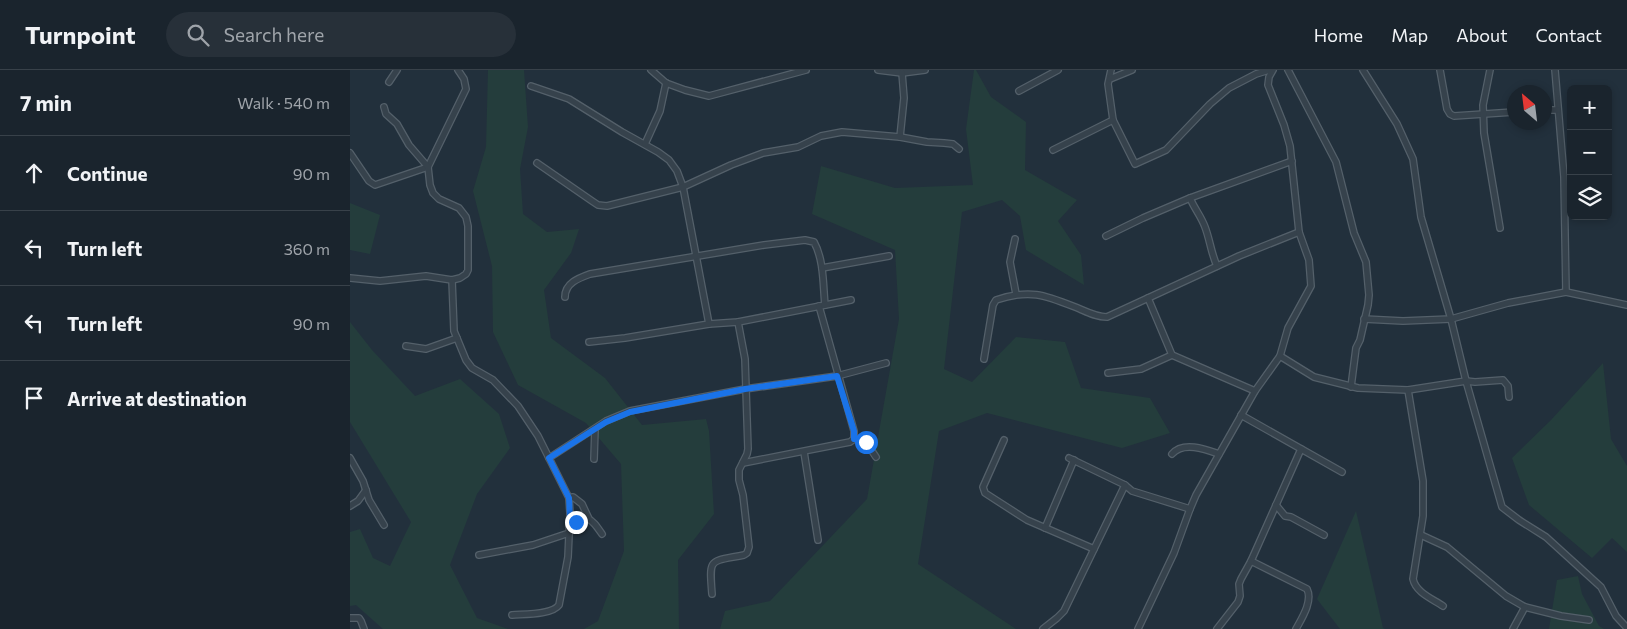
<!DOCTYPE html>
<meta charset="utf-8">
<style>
:root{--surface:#1a242d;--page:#273039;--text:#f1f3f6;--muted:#9fa4aa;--line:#384149}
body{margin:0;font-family:Commissioner,sans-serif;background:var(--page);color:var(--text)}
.controls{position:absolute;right:15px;top:15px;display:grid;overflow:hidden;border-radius:8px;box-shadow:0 2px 8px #0003}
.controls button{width:45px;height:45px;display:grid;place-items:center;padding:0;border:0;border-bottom:1px solid var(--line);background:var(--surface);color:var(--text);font:25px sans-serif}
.compass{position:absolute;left:1157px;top:15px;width:45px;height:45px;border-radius:50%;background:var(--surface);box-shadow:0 2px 8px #0003;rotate:332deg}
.stop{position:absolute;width:15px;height:15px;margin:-11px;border:4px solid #1a73e8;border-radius:50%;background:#fff}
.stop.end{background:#1a73e8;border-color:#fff;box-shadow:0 1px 5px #0008}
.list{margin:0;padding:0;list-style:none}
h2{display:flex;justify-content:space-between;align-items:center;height:65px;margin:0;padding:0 20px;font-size:21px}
h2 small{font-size:16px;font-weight:400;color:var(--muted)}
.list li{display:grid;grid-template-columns:32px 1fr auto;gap:15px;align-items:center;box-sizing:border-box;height:75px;padding:0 20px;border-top:1px solid var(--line)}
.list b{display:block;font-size:19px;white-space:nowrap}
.list em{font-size:16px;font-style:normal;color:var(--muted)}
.icon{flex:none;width:28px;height:28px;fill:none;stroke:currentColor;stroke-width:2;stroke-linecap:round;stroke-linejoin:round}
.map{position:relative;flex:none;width:1277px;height:559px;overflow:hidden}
header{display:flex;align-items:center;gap:30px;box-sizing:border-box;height:70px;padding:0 25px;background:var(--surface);border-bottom:1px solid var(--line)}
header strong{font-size:24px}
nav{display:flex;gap:28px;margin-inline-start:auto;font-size:18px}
.search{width:350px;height:45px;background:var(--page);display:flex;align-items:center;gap:12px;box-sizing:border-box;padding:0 18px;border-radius:28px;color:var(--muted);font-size:19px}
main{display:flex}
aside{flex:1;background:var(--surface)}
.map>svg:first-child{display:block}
.green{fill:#243d3c}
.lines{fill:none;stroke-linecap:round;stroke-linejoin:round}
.minor-casing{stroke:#54606a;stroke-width:8}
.minor{stroke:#36424c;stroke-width:5.5}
.route{stroke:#1a73e8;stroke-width:6}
</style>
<header>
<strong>Turnpoint</strong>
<div class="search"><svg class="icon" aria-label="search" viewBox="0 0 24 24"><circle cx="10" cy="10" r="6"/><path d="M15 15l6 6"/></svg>Search here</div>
<nav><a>Home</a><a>Map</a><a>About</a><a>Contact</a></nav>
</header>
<main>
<aside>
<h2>7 min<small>Walk · 540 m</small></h2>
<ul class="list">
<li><svg class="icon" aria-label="ahead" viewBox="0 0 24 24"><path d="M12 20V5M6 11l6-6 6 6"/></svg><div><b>Continue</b></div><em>90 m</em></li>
<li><svg class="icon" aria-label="left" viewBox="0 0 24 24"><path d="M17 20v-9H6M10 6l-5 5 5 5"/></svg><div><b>Turn left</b></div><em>360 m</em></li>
<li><svg class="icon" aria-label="left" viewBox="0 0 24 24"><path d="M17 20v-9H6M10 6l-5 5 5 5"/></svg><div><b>Turn left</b></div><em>90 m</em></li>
<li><svg class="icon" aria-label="arrive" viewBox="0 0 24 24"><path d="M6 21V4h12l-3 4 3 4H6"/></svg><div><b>Arrive at destination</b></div></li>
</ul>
</aside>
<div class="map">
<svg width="1277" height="559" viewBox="0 0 1277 559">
<rect width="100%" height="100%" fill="#22303c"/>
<!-- green -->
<g class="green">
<polygon points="138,0 174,0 178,57 170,99 173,144 197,162 229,159 221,183 194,220 201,268 255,308 292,355 356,349 359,361 364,444 328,490 329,559 234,559 248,551 274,481 271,394 236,353 168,315 143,262 142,196 123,121 136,77"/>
<polygon points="624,0 626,0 641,27 676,52 675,100 727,130 708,151 731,185 734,215 676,180 670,146 652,130 612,142 594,299 622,312 666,267 715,272 731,318 800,328 820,363 772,378 637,343 589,361 568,494 666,559 370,559 375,541 420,531 517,429 549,249 545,180 462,144 471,96 545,118 623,115 616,59"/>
<polygon points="0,133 30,145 20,184 0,180"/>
<polygon points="0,252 22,280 65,326 110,309 149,344 160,378 127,424 100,495 127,548 158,559 33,559 6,535 0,536 0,462 10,459 23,488 40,496 61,452 0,352"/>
<polygon points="1253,293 1261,369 1277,396 1277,482 1262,468 1242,488 1179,435 1162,388 1201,350"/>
<polygon points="1006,441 1033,558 1035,559 990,559 967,529"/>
<polygon points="1228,506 1232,524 1249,556 1254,559 1199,559 1207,510"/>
</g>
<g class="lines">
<defs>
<g id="minor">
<polyline points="301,0 316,13 335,20 359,26 456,0"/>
<polyline points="528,0 552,3 575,0"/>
<polyline points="761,0 758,14 763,50 785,94 816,80 860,34 879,18 906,4 919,0"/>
<polyline points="938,0 986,92 1004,163 1016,192 1019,225 1018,235 1010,270 1006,278 1001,317"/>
<polyline points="1013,0 1047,54 1063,89 1071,147 1101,249 1116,311 1152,437 1169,450 1196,467 1251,517 1266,546 1277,558"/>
<polyline points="1090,0 1097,39 1100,44 1104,46 1164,42"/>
<polyline points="1140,0 1133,35 1134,63 1150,158"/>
<polyline points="1205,0 1214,107 1216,222"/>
<polyline points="760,9 782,0"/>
<polyline points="39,12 47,0"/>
<polyline points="181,16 219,29 272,62 308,82 319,90 327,101 333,117 359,254"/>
<polyline points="669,21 708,0"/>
<polyline points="1194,40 1208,40"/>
<polyline points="550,67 554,28 552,3"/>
<polyline points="295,74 310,41 316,13"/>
<polyline points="703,80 763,50"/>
<polyline points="0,83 19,111 25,115 78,97 116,19 114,9 108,0"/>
<polyline points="187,93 242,131 248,135 257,136 333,117 381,95 413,83 448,77 471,66 492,62 550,67 577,72 594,73 603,74 609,79"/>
<path d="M840,128C844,138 851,146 855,157C860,170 861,183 867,196"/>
<polyline points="756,166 793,148 840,128 942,91"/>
<polyline points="665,169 660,192 666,224"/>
<polyline points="472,198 539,186"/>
<polyline points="0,208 30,211 76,206 102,210 110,208 116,204 118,200 118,156 116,147 109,138 89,129 83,123 80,115 78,97 59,75 47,54 36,44 34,37"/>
<path d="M102,210L104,261L116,290L122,298L143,310L168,336L188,366L219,428L220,443L218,487L209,535C202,545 174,544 162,545"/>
<path d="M215,227C215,213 229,208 240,204L414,175L455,170L464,172C474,190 473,215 475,235"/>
<polyline points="798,228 822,285 905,321"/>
<polyline points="1014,249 1053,251 1101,249 1158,233 1216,222 1277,235"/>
<polyline points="239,272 275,268 359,254 388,252 501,230"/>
<polyline points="56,276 76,279 107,268"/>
<polyline points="930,286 964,307 1008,318 1058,320 1116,311 1125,312 1153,310 1158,316 1159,327"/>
<path d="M634,289L643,235L646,230C682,218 697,226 730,239C739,243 747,247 757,247L889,186L949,162"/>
<polyline points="758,303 791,299 822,285"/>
<path d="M1058,320L1073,411V446L1063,509C1066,523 1083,529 1093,536"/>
<polyline points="891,345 992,402"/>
<path d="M504,369C517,370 519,377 526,387"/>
<polyline points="654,370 633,417 635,423 677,450 744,479"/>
<polyline points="454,382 468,470"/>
<path d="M822,384C833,371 855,379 869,384"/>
<polyline points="0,388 13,411 19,430 34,455"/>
<polyline points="199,388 256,351 280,341 395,319 487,306 536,293"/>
<polyline points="719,388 775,415 782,421 840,439"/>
<polyline points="244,389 245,359"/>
<polyline points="393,393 500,372 504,369 504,361 469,236"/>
<polyline points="219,428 223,427 232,434 239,449"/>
<polyline points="926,435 935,446 941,447 974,465"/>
<polyline points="0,436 8,431 16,420"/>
<path d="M219,457C238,443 241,448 252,464"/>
<polyline points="695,458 724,390"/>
<polyline points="1071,465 1097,477 1156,526 1175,537 1211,546 1239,550"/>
<polyline points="129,485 183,475 219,463"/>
<path d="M901,491L957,519C963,531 952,548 946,559"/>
<path d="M362,524C359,487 359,492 394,485L397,483L399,477L393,425L389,410V400L397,384L398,379L395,289L388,252"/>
<polyline points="0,548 9,548 11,551 14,559"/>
<polyline points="693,559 707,548 714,541 775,415"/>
<polyline points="788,559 824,483 840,439 846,425 905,321 930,286 938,258 961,216 959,190 949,162 940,76 934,55 918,15 919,7 923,0"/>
<polyline points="867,559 888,532 890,526 889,514 891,509 901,491 951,379"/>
<polyline points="1163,559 1175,537"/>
</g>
</defs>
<!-- minor casing -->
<use href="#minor" class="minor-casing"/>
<!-- minor -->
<use href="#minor" class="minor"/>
</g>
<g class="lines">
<!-- route -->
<polyline class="route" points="226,452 220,448 219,428 199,388 256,352 280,342 395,319 487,306 504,361 504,369 513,370 516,372"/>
</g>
</svg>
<div class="controls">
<button>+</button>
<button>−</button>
<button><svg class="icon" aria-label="layers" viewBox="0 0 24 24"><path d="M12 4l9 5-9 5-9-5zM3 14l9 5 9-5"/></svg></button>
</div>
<svg class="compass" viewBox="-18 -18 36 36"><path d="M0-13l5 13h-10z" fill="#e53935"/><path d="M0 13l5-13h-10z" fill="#9fa4aa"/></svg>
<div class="stop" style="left:516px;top:372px"></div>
<div class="stop end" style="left:226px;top:452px"></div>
</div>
</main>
